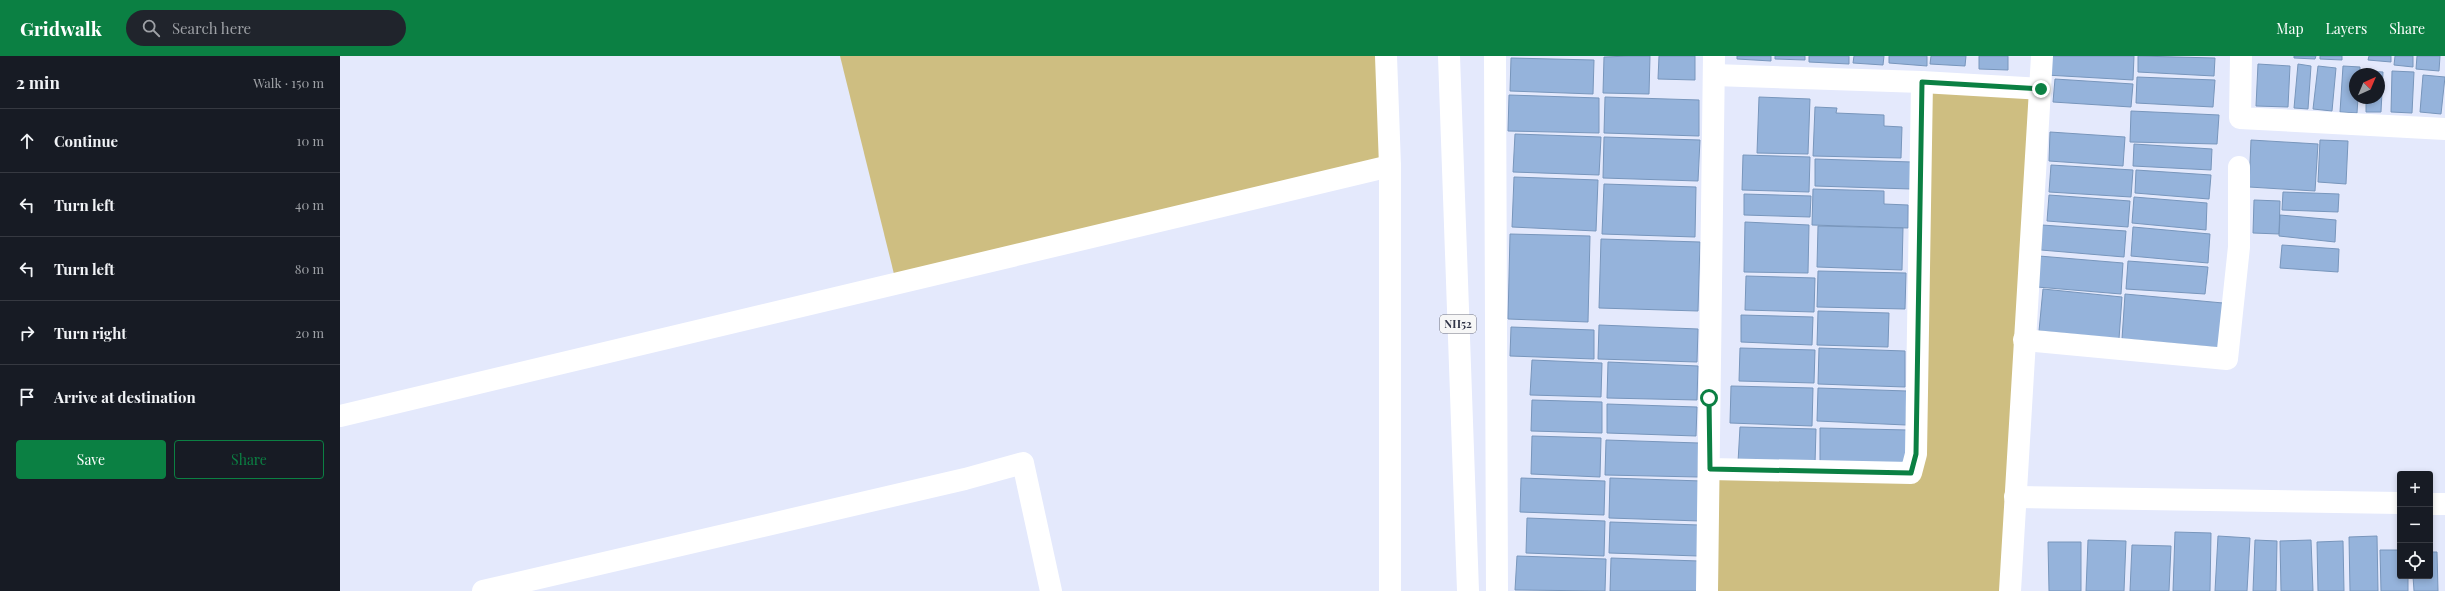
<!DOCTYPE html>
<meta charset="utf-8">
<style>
:root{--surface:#171b24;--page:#20242c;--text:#f1f3f6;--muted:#9ea1a6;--line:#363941;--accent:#0b8043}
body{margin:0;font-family:"Playfair Display",serif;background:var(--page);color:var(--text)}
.controls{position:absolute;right:12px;bottom:12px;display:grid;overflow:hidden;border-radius:4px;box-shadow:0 2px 6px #0003}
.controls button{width:36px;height:36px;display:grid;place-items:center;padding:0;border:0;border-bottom:1px solid var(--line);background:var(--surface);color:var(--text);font:20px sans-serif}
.compass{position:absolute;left:2009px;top:12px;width:36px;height:36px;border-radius:50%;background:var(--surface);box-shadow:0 2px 6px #0003;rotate:44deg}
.stop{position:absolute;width:12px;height:12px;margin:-9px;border:3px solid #0b8043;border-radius:50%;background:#fff}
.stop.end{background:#0b8043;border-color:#fff;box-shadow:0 1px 4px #0008}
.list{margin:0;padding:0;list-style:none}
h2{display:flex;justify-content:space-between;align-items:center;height:52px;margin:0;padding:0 16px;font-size:17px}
h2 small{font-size:13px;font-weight:400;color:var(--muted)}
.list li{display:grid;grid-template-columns:26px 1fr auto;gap:12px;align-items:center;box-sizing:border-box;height:64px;padding:0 16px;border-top:1px solid var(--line)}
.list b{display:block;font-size:15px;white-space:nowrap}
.list em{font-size:13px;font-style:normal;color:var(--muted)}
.actions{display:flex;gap:8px;padding:12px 16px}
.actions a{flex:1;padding:9px 0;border:1px solid var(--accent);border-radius:4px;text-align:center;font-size:14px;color:var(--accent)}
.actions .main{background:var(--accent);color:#fff}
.icon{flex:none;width:22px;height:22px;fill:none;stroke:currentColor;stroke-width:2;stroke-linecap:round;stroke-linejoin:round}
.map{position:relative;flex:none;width:2105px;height:535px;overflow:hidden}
header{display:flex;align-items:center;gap:24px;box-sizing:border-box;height:56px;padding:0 20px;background:var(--accent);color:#fff}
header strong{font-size:19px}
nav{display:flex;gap:22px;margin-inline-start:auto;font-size:14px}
.search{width:280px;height:36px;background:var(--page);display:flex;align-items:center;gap:10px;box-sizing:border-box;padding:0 14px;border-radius:22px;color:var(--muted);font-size:15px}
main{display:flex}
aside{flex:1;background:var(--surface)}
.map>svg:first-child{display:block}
.park{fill:#cebe81}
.building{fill:#95b3db;stroke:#7896bc}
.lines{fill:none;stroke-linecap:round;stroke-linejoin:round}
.minor{stroke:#fff;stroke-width:22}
.tertiary{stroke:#fff;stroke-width:22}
.trunk{stroke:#fff;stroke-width:22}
.route{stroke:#0b8043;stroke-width:5}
.labels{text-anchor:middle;stroke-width:3;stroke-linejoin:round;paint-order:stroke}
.shield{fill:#f7f7f7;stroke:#6c6f7c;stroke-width:1}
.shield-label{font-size:11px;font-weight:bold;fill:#313548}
</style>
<header>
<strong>Gridwalk</strong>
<div class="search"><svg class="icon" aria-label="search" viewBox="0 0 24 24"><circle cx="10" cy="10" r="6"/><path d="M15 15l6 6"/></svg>Search here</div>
<nav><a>Map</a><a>Layers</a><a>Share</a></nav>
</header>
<main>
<aside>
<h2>2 min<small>Walk · 150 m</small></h2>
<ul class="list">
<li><svg class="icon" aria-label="ahead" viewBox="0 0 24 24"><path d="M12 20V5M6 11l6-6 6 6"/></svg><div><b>Continue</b></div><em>10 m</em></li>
<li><svg class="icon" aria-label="left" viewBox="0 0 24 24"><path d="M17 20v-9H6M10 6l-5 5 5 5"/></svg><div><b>Turn left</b></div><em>40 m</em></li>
<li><svg class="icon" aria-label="left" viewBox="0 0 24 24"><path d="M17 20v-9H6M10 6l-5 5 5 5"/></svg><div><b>Turn left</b></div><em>80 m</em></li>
<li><svg class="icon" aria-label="right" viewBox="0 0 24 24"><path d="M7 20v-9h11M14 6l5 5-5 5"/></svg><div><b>Turn right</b></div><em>20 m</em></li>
<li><svg class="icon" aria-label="arrive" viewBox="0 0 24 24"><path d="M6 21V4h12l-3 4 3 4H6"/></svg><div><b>Arrive at destination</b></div></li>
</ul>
<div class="actions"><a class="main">Save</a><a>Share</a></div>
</aside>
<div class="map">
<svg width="2105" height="535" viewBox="0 0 2105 535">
<rect width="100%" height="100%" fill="#e4e9fc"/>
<!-- park -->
<g class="park">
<polygon points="500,0 1047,0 1050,110 556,226"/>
<polygon points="1582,26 1701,33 1670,535 1367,535 1370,413 1571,417"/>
</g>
<!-- building -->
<g class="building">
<polygon points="1290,0 1310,0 1309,38 1263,37 1264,1"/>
<polygon points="1319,0 1355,0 1355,24 1318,23"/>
<polygon points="1397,0 1431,0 1431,5 1397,3"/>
<polygon points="1435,0 1465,0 1465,4 1435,3"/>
<polygon points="1469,0 1509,0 1509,8 1469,6"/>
<polygon points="1514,0 1544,0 1543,9 1513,7"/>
<polygon points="1549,0 1587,0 1587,10 1549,7"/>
<polygon points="1591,0 1626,0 1625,10 1590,8"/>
<polygon points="1639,0 1668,0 1668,14 1639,13"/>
<polygon points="1707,0 1794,0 1793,24 1706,19"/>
<polygon points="1798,0 1875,2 1874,20 1798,16"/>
<polygon points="1954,0 1976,0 1975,3 1954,2"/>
<polygon points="1980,0 2002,0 2002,4 1980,3"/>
<polygon points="2029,0 2051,0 2051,6 2028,4"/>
<polygon points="2055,0 2073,0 2073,11 2054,9"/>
<polygon points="2077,0 2100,0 2099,15 2076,13"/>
<polygon points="1171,2 1254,4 1253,38 1170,35"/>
<polygon points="1918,8 1950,10 1948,51 1916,50"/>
<polygon points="1958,8 1971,10 1968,53 1954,52"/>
<polygon points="1978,10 1996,12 1992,55 1973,53"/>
<polygon points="2003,10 2020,11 2020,18 2015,18 2015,42 2018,42 2017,57 2000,56"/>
<polygon points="2027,15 2043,16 2041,56 2026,56 2026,42 2039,42 2039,18 2027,18"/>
<polygon points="2052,15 2074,16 2072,57 2051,56"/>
<polygon points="2083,19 2105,21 2101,58 2080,56"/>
<polygon points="1797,21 1875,24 1873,51 1796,47"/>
<polygon points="1715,23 1793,28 1791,51 1713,46"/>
<polygon points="1169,39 1259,42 1259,77 1168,75"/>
<polygon points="1265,41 1359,44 1359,80 1264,77"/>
<polygon points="1419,41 1470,43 1468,98 1417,97"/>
<polygon points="1475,51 1497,52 1496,57 1544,59 1544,70 1562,71 1561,102 1473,100"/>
<polygon points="1791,55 1879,59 1877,88 1790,86"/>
<polygon points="1710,76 1785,81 1783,110 1709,105"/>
<polygon points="1175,78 1261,81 1259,119 1173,116"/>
<polygon points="1264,81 1360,84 1358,125 1263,122"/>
<polygon points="1911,84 1978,88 1975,135 1909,131"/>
<polygon points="1980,84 2008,85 2006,128 1978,126"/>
<polygon points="1794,88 1872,93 1871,114 1793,110"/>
<polygon points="1403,99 1470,101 1469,136 1402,134"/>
<polygon points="1475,103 1572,106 1571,133 1475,130"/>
<polygon points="1711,109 1793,114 1791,141 1709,136"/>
<polygon points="1796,114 1871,119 1869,143 1795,137"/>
<polygon points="1174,121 1258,124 1256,175 1172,171"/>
<polygon points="1264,128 1356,131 1355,181 1262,178"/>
<polygon points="1473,133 1544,135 1544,148 1568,149 1568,172 1472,169"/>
<polygon points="1943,136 1999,138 1998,156 1942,154"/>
<polygon points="1404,138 1471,140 1470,161 1404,159"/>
<polygon points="1709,139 1790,145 1788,171 1707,165"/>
<polygon points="1794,141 1867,147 1866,174 1792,167"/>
<polygon points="1914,144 1940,145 1939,178 1913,177"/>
<polygon points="1940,159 1996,164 1995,186 1939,180"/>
<polygon points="1405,166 1469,169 1468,217 1404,216"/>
<polygon points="1702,169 1786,175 1784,201 1701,194"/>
<polygon points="1478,170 1563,172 1562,214 1477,211"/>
<polygon points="1793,171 1870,178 1868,207 1791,200"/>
<polygon points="1170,178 1250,180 1248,266 1168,263"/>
<polygon points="1261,183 1360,186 1358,255 1259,252"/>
<polygon points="1942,189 1999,193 1998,216 1940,212"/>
<polygon points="1699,200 1783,207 1781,238 1697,231"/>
<polygon points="1788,205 1868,211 1865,238 1786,233"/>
<polygon points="1478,215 1566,217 1565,253 1477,251"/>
<polygon points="1406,220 1475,222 1474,256 1405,254"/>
<polygon points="1703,233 1782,241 1779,283 1699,275"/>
<polygon points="1785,238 1883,247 1881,292 1782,283"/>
<polygon points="1478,255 1549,257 1548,291 1477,289"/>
<polygon points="1401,259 1473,261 1472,289 1401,286"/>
<polygon points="1259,269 1358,273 1357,306 1258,303"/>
<polygon points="1171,271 1254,274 1254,303 1170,300"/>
<polygon points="1400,292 1475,294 1474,327 1399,325"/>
<polygon points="1479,292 1565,295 1565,331 1478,328"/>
<polygon points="1192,304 1262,307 1261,341 1190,339"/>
<polygon points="1268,306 1358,310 1357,344 1267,342"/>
<polygon points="1391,330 1473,332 1472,370 1390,367"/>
<polygon points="1478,332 1567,335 1566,369 1477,365"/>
<polygon points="1192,344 1262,346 1262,377 1191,375"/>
<polygon points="1267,348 1357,351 1356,380 1267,377"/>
<polygon points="1400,371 1476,373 1475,408 1398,406"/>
<polygon points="1480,372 1568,374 1567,411 1480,408"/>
<polygon points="1192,380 1261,382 1260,421 1191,418"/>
<polygon points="1266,384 1359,387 1358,421 1265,419"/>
<polygon points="1181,422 1265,425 1264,459 1180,456"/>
<polygon points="1270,422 1362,425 1360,465 1269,462"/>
<polygon points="1187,462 1265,465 1264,500 1186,497"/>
<polygon points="1270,466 1359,469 1358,500 1269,497"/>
<polygon points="1835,476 1871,477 1870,535 1833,535"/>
<polygon points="1878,480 1910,482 1907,535 1875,535"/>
<polygon points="2037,480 2038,535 2010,535 2009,481"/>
<polygon points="1748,484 1786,485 1784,535 1746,535"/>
<polygon points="1915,484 1937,485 1936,535 1913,535"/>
<polygon points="1971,484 1973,535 1941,535 1940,485"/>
<polygon points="2003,485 2004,535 1978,535 1977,486"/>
<polygon points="1708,486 1741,486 1741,535 1709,535"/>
<polygon points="1792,489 1831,490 1829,535 1790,535"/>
<polygon points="2040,494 2060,494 2060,520 2068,520 2068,535 2041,535"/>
<polygon points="2090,496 2097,496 2098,535 2074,535 2073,520 2090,520"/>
<polygon points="1177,500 1266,503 1265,535 1175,534"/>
<polygon points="1271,502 1359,505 1358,535 1270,535"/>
</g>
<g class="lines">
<!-- minor -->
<g class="minor">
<polyline points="1901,0 1900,62 2105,73"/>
<polyline points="1374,19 1582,26 1701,33"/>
<polyline points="1684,284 1887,303 1899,191 1899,111"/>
<polyline points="0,360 1050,110"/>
<polyline points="1370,413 1571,417 1576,398 1582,26"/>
<polyline points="1675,441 2060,447"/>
<polyline points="2090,448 2105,448"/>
<polyline points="143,535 625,423 683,407 711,535"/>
<polyline points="1367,535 1374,0"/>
<polyline points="1670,535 1702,0"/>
</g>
<!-- tertiary -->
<polyline class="tertiary" points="1155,0 1157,535"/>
<!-- trunk -->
<g class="trunk">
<polyline points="1046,0 1050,110 1050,535"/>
<polyline points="1109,0 1128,535"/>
</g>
</g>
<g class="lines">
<!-- route -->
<polyline class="route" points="1369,342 1370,413 1571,417 1576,398 1582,26 1701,33"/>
</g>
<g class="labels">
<!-- shield labels -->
<rect class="shield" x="1100" y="259" width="36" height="18" rx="3"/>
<g class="shield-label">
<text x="1118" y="272">NH52</text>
</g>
</g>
</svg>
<div class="controls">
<button>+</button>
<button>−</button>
<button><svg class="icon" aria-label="locate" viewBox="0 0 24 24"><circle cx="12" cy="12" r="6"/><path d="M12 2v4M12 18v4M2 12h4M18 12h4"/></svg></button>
</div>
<svg class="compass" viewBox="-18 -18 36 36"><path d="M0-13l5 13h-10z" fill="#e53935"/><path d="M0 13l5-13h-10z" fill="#9ea1a6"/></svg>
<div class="stop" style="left:1369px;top:342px"></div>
<div class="stop end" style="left:1701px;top:33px"></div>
</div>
</main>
